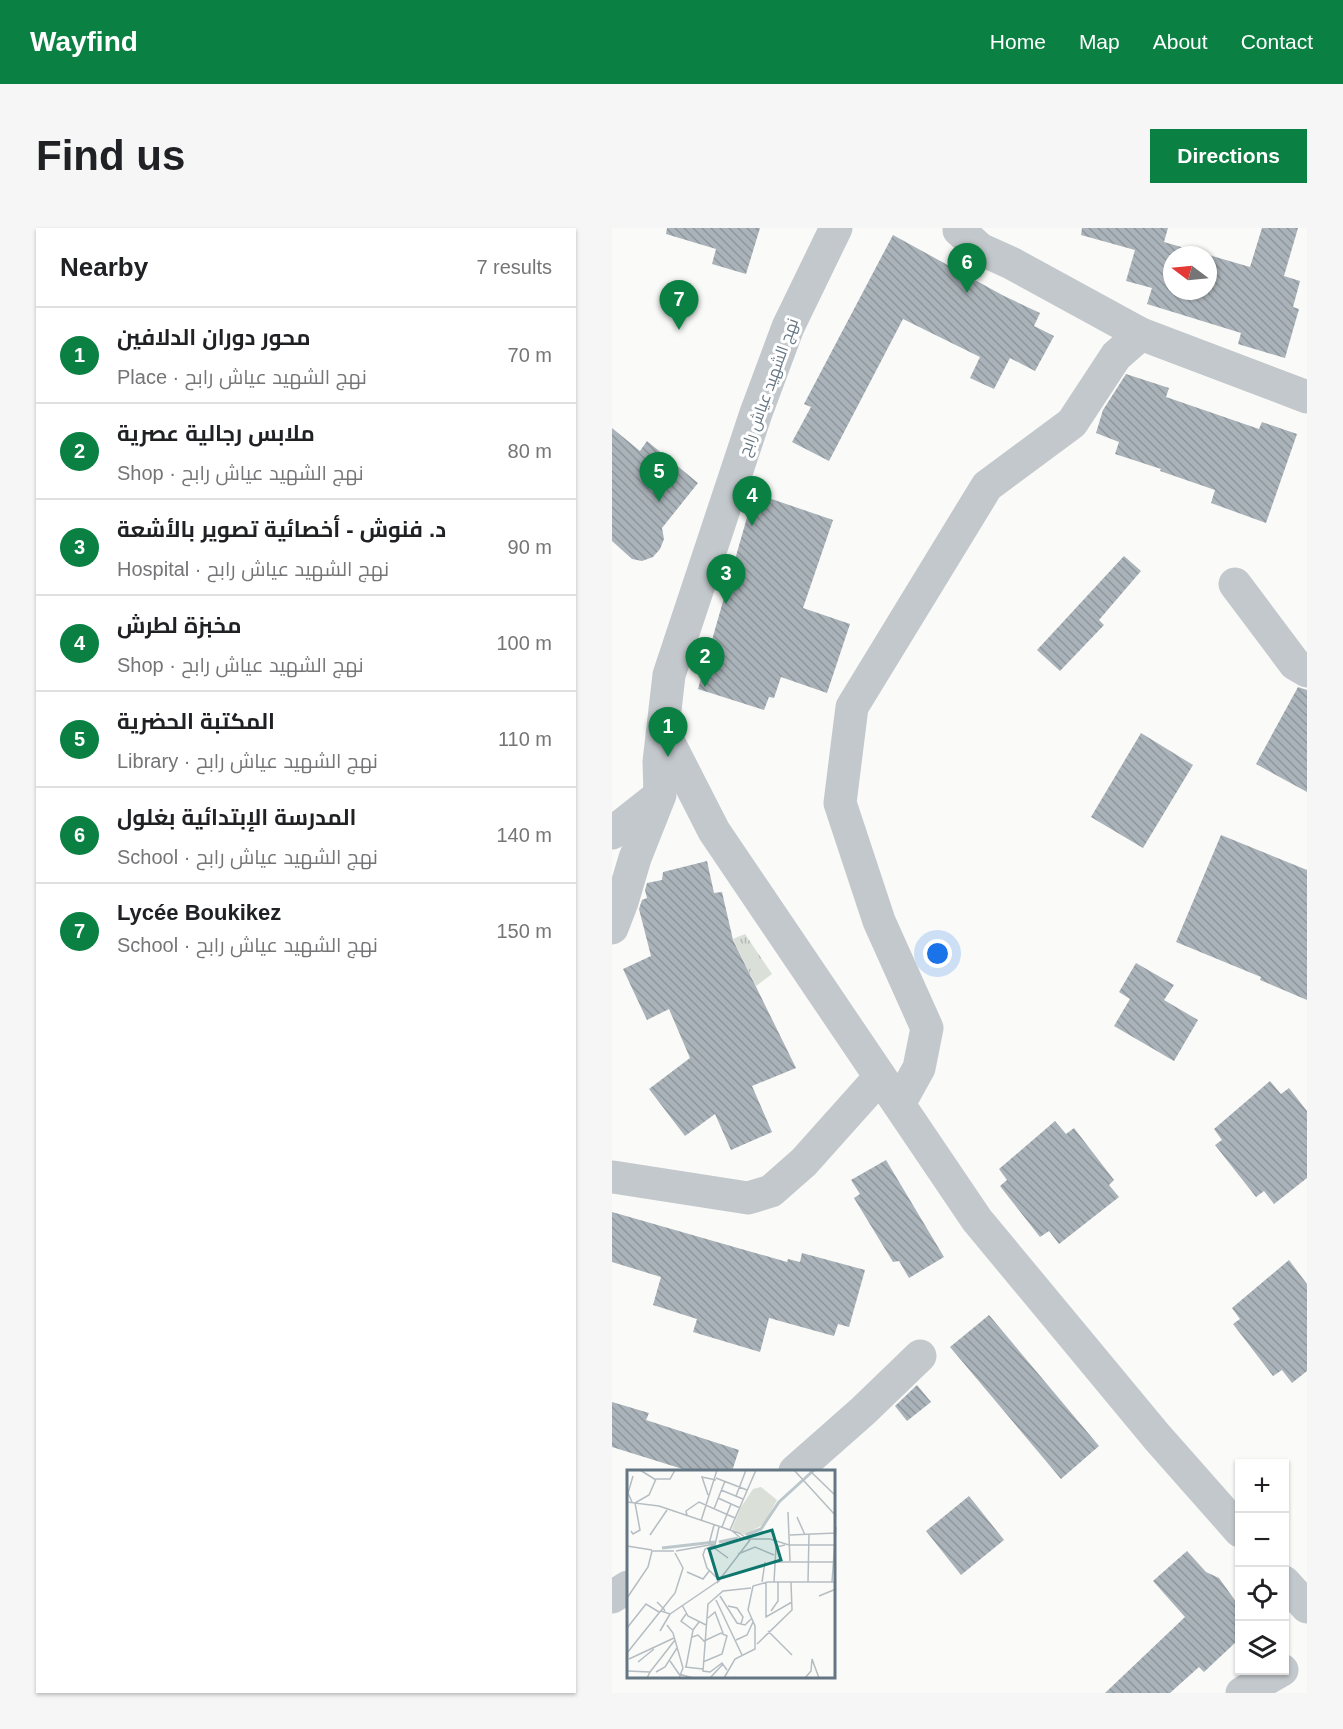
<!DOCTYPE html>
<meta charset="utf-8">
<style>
:root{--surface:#fff;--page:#f6f6f6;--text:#202124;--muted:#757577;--line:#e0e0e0;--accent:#0b8043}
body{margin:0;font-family:Arial,Cairo,sans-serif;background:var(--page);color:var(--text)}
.controls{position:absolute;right:18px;bottom:18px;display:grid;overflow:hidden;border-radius:0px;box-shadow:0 2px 4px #0004}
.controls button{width:54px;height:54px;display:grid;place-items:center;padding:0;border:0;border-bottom:2px solid var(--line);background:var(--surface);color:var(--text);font:30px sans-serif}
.compass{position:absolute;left:551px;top:18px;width:54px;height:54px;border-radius:50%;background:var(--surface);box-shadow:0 2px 4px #0004;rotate:286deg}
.you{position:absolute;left:326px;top:726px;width:21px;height:21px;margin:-15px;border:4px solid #fff;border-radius:50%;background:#1a73e8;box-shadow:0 0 0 9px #1a73e833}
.badge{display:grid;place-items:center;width:39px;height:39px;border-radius:50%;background:var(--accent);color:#fff;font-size:20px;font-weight:700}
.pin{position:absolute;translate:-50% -50px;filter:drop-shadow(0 2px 3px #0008)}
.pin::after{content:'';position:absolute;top:32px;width:21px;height:18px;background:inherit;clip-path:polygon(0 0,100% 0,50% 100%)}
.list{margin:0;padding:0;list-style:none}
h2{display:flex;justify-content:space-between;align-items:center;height:78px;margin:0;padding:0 24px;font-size:26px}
h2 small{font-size:20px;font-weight:400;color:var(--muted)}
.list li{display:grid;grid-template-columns:39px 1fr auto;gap:18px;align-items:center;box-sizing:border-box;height:96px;padding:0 24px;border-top:2px solid var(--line)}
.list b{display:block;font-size:22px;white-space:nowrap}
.list p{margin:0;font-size:20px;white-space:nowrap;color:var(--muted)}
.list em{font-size:20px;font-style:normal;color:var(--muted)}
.icon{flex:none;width:33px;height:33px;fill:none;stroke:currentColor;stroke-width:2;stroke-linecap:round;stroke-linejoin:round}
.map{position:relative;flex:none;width:695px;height:1465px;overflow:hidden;border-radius:0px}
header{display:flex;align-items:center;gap:36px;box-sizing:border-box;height:84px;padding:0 30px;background:var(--accent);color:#fff}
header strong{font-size:28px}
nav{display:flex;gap:33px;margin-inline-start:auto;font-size:21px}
.intro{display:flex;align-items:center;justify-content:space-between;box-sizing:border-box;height:144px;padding:0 36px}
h1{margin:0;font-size:42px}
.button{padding:15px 27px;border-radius:0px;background:var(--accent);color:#fff;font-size:21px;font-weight:700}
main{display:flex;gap:36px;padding:0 36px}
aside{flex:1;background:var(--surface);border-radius:0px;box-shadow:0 2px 4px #0004}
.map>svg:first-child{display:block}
.grass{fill:url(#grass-tufts)}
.building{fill:url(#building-back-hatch);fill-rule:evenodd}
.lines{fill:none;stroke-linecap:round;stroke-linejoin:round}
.minor{stroke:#c3c8cc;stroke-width:33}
.labels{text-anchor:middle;stroke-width:6;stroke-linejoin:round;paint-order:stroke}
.street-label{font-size:16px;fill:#657683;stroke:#fff}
.inset-river{fill:none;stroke:#bbc7cb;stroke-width:3}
.inset-road{fill:none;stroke:#b5bdc2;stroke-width:1.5}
.view{fill:#0f766e;fill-opacity:0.15;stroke:#0f766e;stroke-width:3}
.inset-edge{fill:none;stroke:#657683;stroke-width:3}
</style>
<header>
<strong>Wayfind</strong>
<nav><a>Home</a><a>Map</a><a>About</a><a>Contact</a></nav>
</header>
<div class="intro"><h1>Find us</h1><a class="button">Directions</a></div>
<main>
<aside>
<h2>Nearby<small>7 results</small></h2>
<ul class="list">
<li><span class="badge">1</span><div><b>محور دوران الدلافين</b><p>Place · نهج الشهيد عياش رابح</p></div><em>70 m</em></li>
<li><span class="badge">2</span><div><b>ملابس رجالية عصرية</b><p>Shop · نهج الشهيد عياش رابح</p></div><em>80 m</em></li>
<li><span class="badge">3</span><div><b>د. فنوش - أخصائية تصوير بالأشعة</b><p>Hospital · نهج الشهيد عياش رابح</p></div><em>90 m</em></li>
<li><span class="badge">4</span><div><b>مخبزة لطرش</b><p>Shop · نهج الشهيد عياش رابح</p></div><em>100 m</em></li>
<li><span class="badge">5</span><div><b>المكتبة الحضرية</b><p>Library · نهج الشهيد عياش رابح</p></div><em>110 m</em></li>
<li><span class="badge">6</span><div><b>المدرسة الإبتدائية بغلول</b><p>School · نهج الشهيد عياش رابح</p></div><em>140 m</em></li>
<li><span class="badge">7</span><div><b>Lycée Boukikez</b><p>School · نهج الشهيد عياش رابح</p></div><em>150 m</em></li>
</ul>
</aside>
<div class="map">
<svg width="695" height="1465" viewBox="0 0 695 1465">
<defs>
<pattern id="grass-tufts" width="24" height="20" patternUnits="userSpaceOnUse" patternTransform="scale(1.5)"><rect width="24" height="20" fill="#dadfd7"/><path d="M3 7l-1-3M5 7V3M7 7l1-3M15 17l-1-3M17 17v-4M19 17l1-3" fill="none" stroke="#b4b9b4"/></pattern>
<pattern id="building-back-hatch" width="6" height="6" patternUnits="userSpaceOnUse" patternTransform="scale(1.5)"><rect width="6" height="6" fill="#aab3b9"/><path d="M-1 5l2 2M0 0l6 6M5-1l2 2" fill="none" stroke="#8e969c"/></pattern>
</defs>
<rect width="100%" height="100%" fill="#fafaf8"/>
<!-- grass -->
<polygon class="grass" points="133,706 160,746 144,758 121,711"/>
<!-- building -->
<g class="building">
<polygon points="55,0 148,0 134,46 100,36 104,21 54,6"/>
<path d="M470,0H556L552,14L638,39L650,0H686L672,48L688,53L681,79L687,81L673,130L626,116L629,105L535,76L540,60L514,53L523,22L469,7ZM560,27H596V63H560Z"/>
<polygon points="281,7 392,68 428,85 422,98 442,108 423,143 398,130 382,161 358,150 368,129 291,91 217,233 180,214 199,179 192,176"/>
<polygon points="514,146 557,160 554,169 647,201 650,194 685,206 654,295 599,275 603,262 548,243 549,241 503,226 507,214 484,205 491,182"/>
<polygon points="0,200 28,223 35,213 86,255 50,300 52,311 48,321 41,329 30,333 20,331 0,313"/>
<polygon points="142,265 221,292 191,380 238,396 215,465 169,449 162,470 157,469 152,482 86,461"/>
<polygon points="512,328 529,343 487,392 492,397 448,443 425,422"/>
<polygon points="686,459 695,462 695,564 644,536"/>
<polygon points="529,505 581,537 531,620 479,589"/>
<polygon points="609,607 695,642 695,772 648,752 649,749 564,714"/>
<polygon points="95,633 102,665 110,664 121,712 184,840 140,858 160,904 119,922 103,886 73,908 37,861 78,830 57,781 35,792 11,741 39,728 27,681 30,672 35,670 33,662 35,655 50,652 51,644"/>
<polygon points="524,735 562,757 552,772 586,792 562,833 502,798 518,771 507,764"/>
<polygon points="658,853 669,866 677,860 695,883 695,950 662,976 652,963 644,969 603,917 610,912 602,901"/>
<polygon points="443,893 454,906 462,900 502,952 497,957 507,969 447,1016 437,1003 428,1009 388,958 395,952 387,941"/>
<polygon points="274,932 332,1029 297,1050 287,1033 281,1034 242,970 248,966 239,952"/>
<polygon points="0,984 175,1034 176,1031 188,1034 190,1025 253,1042 237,1099 226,1096 222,1108 157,1090 148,1124 81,1104 85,1091 41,1077 49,1049 0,1034"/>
<polygon points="677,1032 695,1056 695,1143 680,1155 670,1142 661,1148 621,1096 628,1091 620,1080"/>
<polygon points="377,1087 487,1218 449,1251 338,1119"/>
<polygon points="305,1157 319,1174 295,1193 283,1178"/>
<polygon points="0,1174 37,1185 34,1192 127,1222 120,1243 77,1243 0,1219"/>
<polygon points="357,1268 392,1312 349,1347 314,1303"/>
<polygon points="575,1323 594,1344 607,1350 627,1378 627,1409 625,1413 592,1444 587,1439 558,1465 493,1465 573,1389 541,1353"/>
</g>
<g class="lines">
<!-- minor -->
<g class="minor">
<polyline points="347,0 347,2 368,21 399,35 529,106 695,169"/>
<polyline points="623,356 683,436 695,443"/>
<polyline points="51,503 102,603 365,992 545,1209 628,1303"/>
<polyline points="0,605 47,568"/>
<polyline points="0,700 10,674 23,630 48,567 47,534 57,447 144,185 176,99 224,0"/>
<polyline points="287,876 307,840 315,800 267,693 228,575 240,479 375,258 460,195 504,128 529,106"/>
<polyline points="1,949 136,970 159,963 192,934 268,849"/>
<polyline points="183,1243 251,1183 308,1128"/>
<polyline points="672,1354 695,1379"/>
<polyline points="0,1369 16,1359"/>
<polyline points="630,1465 670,1442"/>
</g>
</g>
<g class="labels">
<!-- street labels -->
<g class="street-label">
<text transform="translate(156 159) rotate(-70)" y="6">نهج الشهيد عياش رابح</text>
</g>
</g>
<!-- overview -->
<g transform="translate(15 1242)">
<rect width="208" height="208" fill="#fafaf8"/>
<path d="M134,17L150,30L137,54L118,65L105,59L114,37L126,19Z" fill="#dadfd7"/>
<path class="inset-river" d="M119,65L134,59L152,32L187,0M92,72L111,68M35,78L88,72"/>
<path class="inset-road" d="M13,0L29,10M167,0L209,46M182,0L209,26M89,8L120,20M94,20L116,29M81,25L75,7L89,10M109,26L119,0M91,28L113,38M0,32L8,33L22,25L29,9H43L48,0M5,32L1,23L6,6M87,39L98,11M161,42L163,91M60,46L59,41L72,32L108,48M170,47L178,65M74,51L90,0M92,57L88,75L78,79L76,85L80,98L92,110M95,57L104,34M103,60L129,0M104,60L115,69H143L162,75H209M4,61L6,64L13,60L8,33L32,36L112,63L122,70M23,65L40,40M163,65L209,63M82,74L87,55M0,76L25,80M86,77L101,88M49,81L88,74M111,84L128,77L147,85M147,92H209M60,102L76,109L83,100M93,110L90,113L123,70M135,112L138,92M147,112L149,77L158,75M181,112L182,64M205,112L209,57M139,113V147L165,132M93,126L110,153L118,155L124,149M192,126L209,119M0,128L21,97L25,81H47M89,130L115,185M55,135L61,146L79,155M101,136L110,138L116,147L114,154M34,141L43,144L90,112M38,141L36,138L48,123L56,98L48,83M144,141L151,131V112M59,144L54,151L66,160M81,148L88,142L96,163M40,155L46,163L56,198L52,208M0,158L19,134L32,142M33,161L43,144M141,161L165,185M65,167L71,165L77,171L94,163L100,166L95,184L76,192M109,170L120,165L126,152M130,174L165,140L164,112M0,183L36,138L30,132M2,189L47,168M43,191L52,204L66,208M11,192L27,179M58,197L76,199M59,197L66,160L72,152M100,200L95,193L83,202L76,201L81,134L96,121L124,118M0,201L23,202L20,208M23,202L48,170M29,202L38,197L50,178M83,208L96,194M97,208L108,189L128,179V156L121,140L126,116L141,112H209M178,208L184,201L185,189L192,208"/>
<path class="view" d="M145,60L154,90L91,109L82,79Z"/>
<rect width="208" height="208" class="inset-edge"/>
</g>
</svg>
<div class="controls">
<button>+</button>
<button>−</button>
<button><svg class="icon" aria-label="locate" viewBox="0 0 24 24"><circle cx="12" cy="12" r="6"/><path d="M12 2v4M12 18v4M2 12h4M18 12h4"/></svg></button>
<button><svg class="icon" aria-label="layers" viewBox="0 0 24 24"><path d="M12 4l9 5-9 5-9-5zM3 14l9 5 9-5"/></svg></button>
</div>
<svg class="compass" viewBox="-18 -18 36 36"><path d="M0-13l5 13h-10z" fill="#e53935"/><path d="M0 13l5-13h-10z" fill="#757577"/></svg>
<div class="you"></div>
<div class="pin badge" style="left:56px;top:529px">1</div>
<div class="pin badge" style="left:93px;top:459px">2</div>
<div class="pin badge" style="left:114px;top:376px">3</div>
<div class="pin badge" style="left:140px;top:298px">4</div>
<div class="pin badge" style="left:47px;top:274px">5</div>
<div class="pin badge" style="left:355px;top:65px">6</div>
<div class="pin badge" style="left:67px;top:102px">7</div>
</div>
</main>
